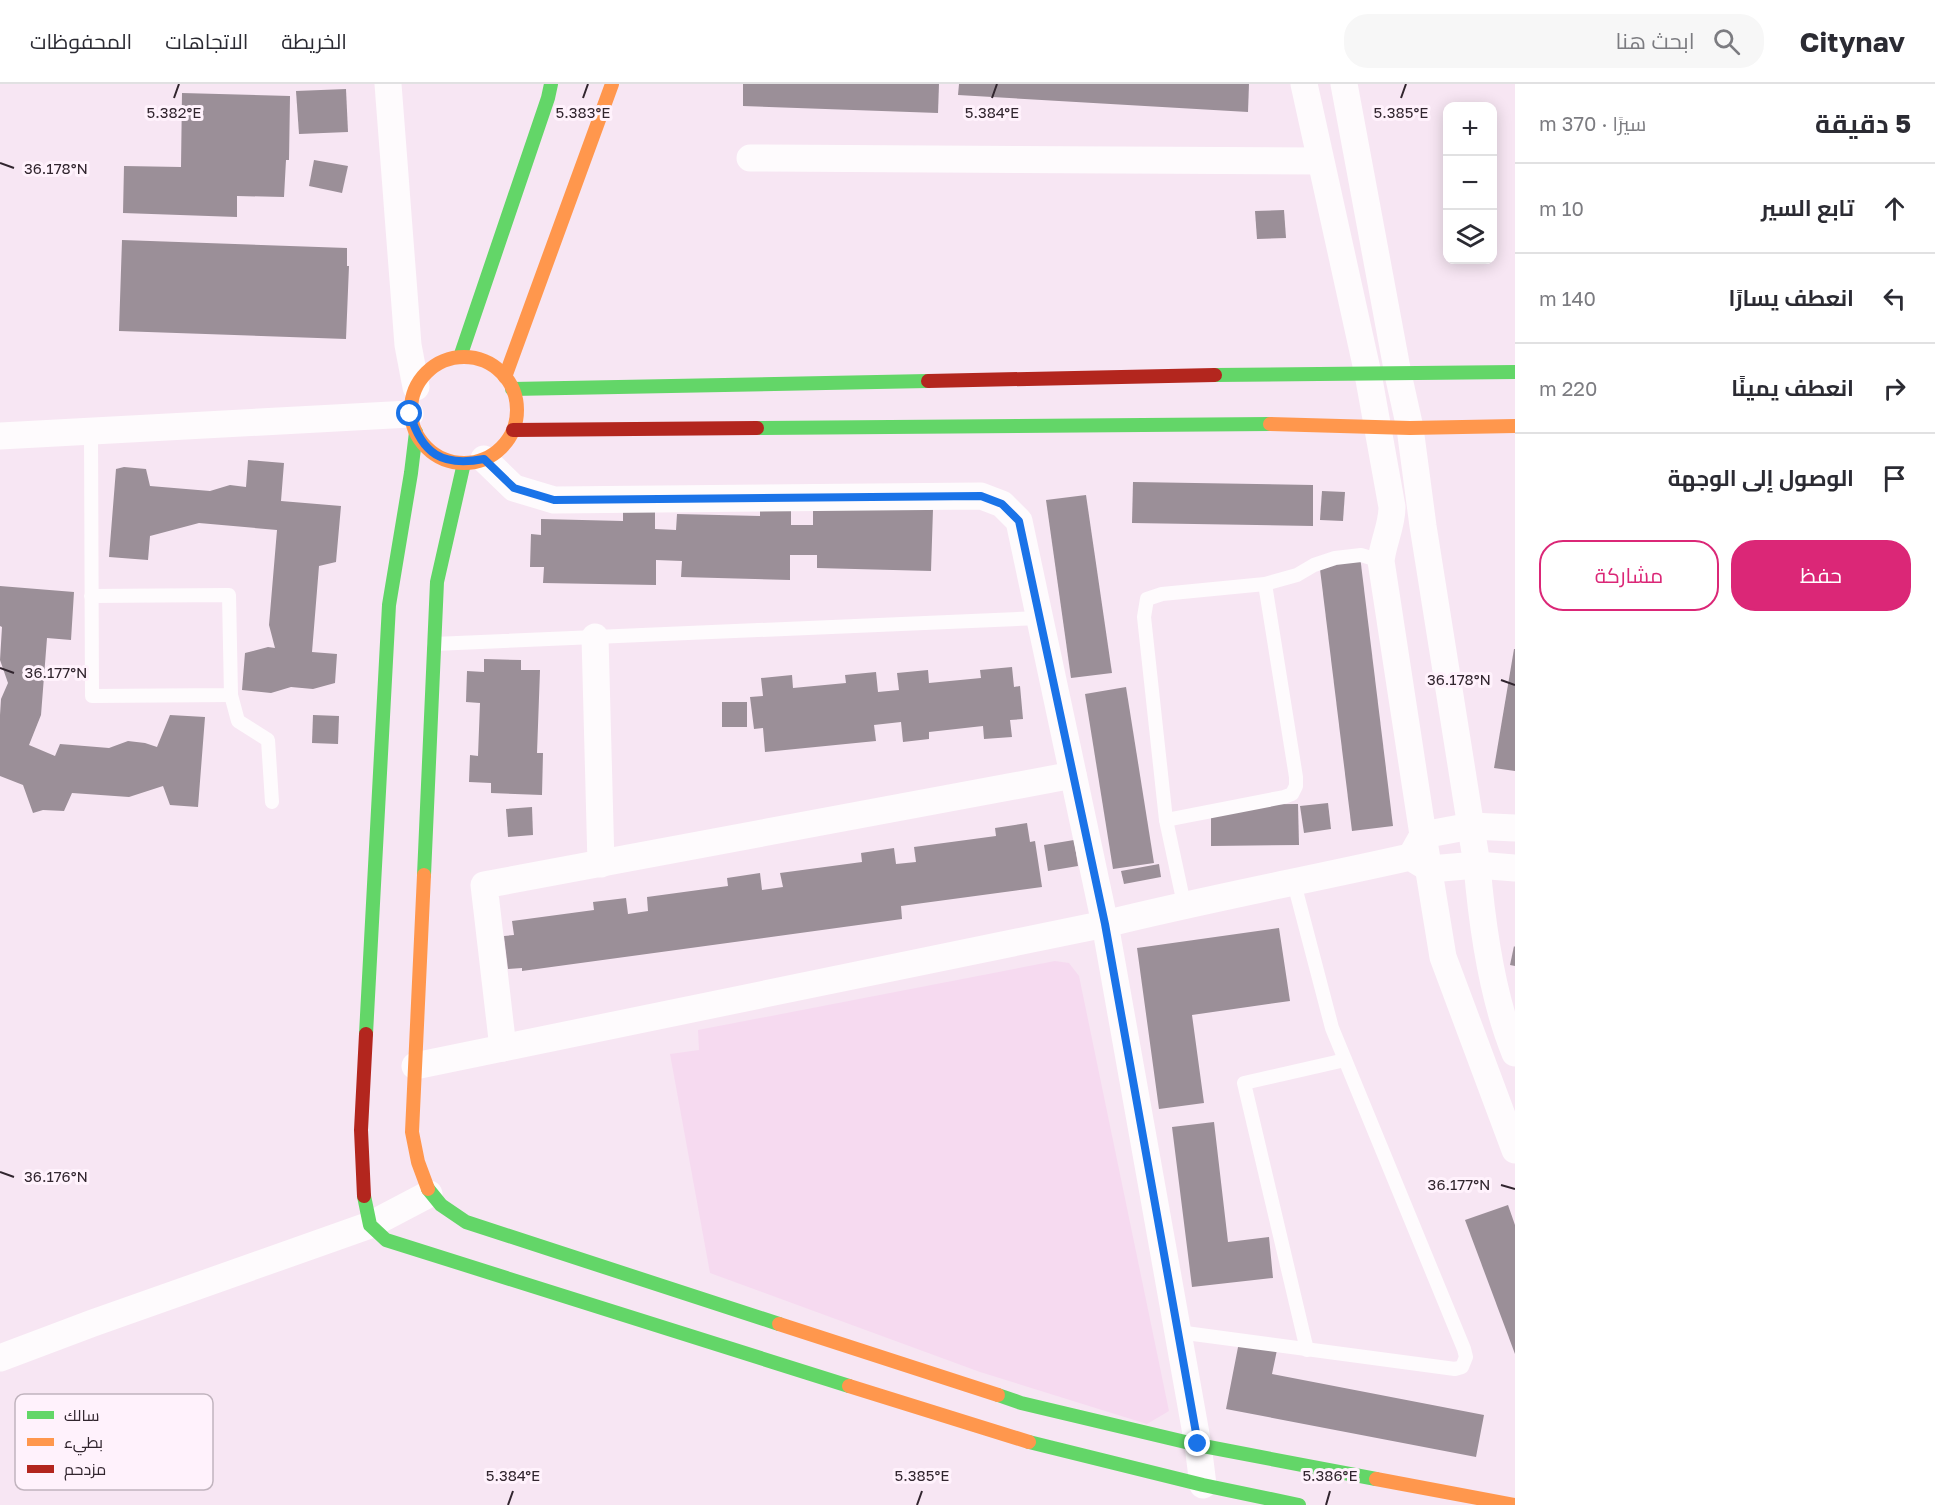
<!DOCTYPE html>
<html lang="ar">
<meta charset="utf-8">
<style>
:root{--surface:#fff;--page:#f7f7f7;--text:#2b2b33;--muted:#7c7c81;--line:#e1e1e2;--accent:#db2777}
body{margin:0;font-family:"Golos Text",Cairo,sans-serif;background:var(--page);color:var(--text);direction:rtl}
.controls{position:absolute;right:18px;top:18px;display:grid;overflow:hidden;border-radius:12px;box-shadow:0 3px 15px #0003}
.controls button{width:54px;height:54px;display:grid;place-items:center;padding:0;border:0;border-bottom:2px solid var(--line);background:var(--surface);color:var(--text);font:30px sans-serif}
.stop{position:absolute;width:18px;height:18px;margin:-14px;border:4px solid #1a73e8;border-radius:50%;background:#fff}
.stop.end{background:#1a73e8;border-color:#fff;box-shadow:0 2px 6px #0008}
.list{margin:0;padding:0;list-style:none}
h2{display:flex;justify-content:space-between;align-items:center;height:78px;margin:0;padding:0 24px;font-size:26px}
h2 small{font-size:20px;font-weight:400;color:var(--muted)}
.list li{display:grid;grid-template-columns:39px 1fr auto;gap:18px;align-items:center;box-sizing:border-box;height:90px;padding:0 24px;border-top:2px solid var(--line)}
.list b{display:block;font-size:22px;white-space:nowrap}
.list em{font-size:20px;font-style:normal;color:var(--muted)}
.actions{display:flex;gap:12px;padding:18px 24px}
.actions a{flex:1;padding:14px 0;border:2px solid var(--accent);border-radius:24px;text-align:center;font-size:21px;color:var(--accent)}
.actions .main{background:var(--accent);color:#fff}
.icon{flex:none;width:33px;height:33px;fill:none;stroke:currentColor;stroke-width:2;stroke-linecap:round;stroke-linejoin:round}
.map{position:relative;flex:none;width:1515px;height:1421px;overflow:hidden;direction:ltr}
header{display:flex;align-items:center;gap:36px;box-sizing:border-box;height:84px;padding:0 30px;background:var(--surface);border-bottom:2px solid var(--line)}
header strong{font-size:28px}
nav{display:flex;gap:33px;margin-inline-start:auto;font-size:21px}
.search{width:420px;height:54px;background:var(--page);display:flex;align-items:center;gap:15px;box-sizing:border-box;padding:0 21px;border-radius:24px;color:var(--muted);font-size:22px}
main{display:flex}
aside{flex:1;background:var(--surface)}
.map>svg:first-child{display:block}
.built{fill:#f6daf0}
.building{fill:#9b8f98}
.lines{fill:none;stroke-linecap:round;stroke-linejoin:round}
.lane{stroke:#fefbfd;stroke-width:14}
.street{stroke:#fefbfd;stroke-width:27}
.fast{stroke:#63d668;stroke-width:14}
.slow{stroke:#ff974d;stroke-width:14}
.jam{stroke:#b3261e;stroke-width:14}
.route{stroke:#1a73e8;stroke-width:8}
.ticks{fill:none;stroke:#31252e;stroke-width:2}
.key{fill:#fff2fc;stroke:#c1b4be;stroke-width:1.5}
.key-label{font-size:16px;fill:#31252e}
.ticks-label{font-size:15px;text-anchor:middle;fill:#31252e;stroke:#fff2fc;stroke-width:6;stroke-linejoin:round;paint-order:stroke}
</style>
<header>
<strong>Citynav</strong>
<div class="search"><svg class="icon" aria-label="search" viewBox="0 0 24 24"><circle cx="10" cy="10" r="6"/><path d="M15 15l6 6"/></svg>ابحث هنا</div>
<nav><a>الخريطة</a><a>الاتجاهات</a><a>المحفوظات</a></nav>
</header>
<main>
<aside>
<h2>5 دقيقة<small>سيرًا · 370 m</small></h2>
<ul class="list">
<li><svg class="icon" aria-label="ahead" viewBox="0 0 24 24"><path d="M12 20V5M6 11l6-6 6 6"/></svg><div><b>تابع السير</b></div><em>10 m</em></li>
<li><svg class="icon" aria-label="left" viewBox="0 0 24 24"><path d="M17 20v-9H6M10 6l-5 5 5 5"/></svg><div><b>انعطف يسارًا</b></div><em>140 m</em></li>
<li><svg class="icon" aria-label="right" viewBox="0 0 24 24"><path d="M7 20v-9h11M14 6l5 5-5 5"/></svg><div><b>انعطف يمينًا</b></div><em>220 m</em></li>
<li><svg class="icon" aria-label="arrive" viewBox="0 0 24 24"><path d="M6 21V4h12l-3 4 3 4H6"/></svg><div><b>الوصول إلى الوجهة</b></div></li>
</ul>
<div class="actions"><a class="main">حفظ</a><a>مشاركة</a></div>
</aside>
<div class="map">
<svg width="1515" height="1421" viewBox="0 0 1515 1421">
<rect width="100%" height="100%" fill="#f7e6f3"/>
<!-- built -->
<polygon class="built" points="1055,877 1069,879 1079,892 1169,1327 1147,1340 980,1288 710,1189 670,970 699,966 698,946"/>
<!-- building -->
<g class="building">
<polygon points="743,0 939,0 938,29 743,22"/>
<polygon points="959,0 1249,0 1248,28 958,11"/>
<polygon points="346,5 348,48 299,50 296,7"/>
<polygon points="182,9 290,12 289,76 286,76 284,113 237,112 237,133 123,129 124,82 181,83"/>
<polygon points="314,76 348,82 342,109 309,102"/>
<polygon points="1284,126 1286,154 1257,155 1255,127"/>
<polygon points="122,156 347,164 347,182 349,182 346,255 119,247"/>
<polygon points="248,376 284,379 281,417 341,422 336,478 319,482 312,568 337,570 335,599 313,605 291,603 271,609 242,606 245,569 268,563 275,564 269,541 277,446 199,439 150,452 148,476 109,473 116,385 124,383 146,385 150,402 210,407 230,401 246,403"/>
<polygon points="1133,398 1313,401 1313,442 1132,439"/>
<polygon points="1322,407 1345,408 1343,437 1320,436"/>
<polygon points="1086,411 1112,589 1071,594 1046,416"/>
<polygon points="813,420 933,425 931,487 817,484 817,471 790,471 790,496 681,493 682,477 656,476 656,501 543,499 544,483 530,483 531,450 541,451 541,435 623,437 623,427 655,428 655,445 676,446 677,430 760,432 760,422 791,423 791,441 813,441"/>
<polygon points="1360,472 1393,742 1352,747 1319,477"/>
<polygon points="0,502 74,508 71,556 47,554 41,631 29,661 55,672 60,660 109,664 128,657 145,659 157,663 170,631 205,633 198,723 170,721 163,702 129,713 72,709 64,727 43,726 33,729 23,701 0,692 0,631 1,615 8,599 0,576 2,543 0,542"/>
<polygon points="1514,565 1515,565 1515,687 1494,684"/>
<polygon points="484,575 521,576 521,586 540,586 537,669 543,669 542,711 491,709 491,699 469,698 470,671 478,672 480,619 466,618 467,587 484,588"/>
<polygon points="1012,583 1014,603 1020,602 1023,635 1010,636 1012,653 984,655 983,642 929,648 929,655 903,658 901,638 874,641 876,657 765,668 763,644 754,645 750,613 763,612 761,594 792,591 793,604 846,599 845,591 876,588 878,608 899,606 897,589 928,586 929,599 981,594 980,586"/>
<polygon points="1126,603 1154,779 1113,785 1085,610"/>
<rect x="722" y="618" width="25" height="25"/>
<polygon points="313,631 339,632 338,660 312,659"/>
<polygon points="1328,719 1331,745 1304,749 1300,722"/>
<polygon points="1298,720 1299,761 1211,762 1211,721"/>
<polygon points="532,723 533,751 508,753 506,725"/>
<polygon points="1027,739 1030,758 1035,757 1042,803 901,822 902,835 522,887 522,884 508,885 504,852 514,851 512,837 594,826 593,818 626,814 628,830 648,827 647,813 728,802 727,794 760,789 762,806 783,803 780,789 862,778 861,769 894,764 896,780 916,778 914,763 996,752 995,744"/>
<polygon points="1074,756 1078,782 1048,787 1044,761"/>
<polygon points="1159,780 1161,793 1124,800 1121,787"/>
<polygon points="1279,844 1290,917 1192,931 1204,1019 1159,1025 1137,864"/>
<polygon points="1514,862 1515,863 1515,882 1510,881"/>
<polygon points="1214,1038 1228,1158 1269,1153 1273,1194 1192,1203 1172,1043"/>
<polygon points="1508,1121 1515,1141 1515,1270 1465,1136"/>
<polygon points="1239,1258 1277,1266 1272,1290 1484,1331 1476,1373 1226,1325"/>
</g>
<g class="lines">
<!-- lane -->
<g class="lane">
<polyline points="91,512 229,511 231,611 92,612 91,348"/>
<polyline points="434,560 1039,534"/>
<polyline points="231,611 238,637 268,656 272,718"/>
<polyline points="1166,736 1284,713 1292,710 1296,702 1296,693 1265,500"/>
<polyline points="1184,820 1166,736 1144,533 1147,515 1162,510 1265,500 1297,491 1314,481 1335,474 1361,471 1381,477"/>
<polyline points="1178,1248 1455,1285 1462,1283 1466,1273 1464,1265 1332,944 1294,799"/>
<polyline points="1307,1266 1244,999 1345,976"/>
</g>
<!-- street -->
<g class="street">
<polyline points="388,0 408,261 416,303"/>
<path d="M1304,0L1368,290L1392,423C1392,442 1383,458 1381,477L1423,751L1443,873L1515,1066"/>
<path d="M1344,0L1398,290L1410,344L1423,442L1477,781C1482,841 1492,913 1515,969"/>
<polyline points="750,74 1320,77"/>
<polyline points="0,352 410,330"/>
<polyline points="484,375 514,404 554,416 981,412 1002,420 1019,437 1105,840 1198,1361 1203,1401"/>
<polyline points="595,553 601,780"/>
<polyline points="1414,767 1423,751 1471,742 1515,744"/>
<polyline points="503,964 484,801 1073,691"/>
<path d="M415,982L1105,840C1206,815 1308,796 1410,773L1430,785L1477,781L1515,784"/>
<polyline points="0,1274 93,1239 370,1141 429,1110"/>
</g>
<!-- fast -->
<g class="fast">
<polyline points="460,273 548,14 551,0"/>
<polyline points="1215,291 1515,288"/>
<polyline points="512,305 928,297"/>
<polyline points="757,344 1270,340"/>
<polyline points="424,791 437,498 464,379"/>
<polyline points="366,950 389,521 411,389 416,348"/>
<polyline points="428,1105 441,1121 466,1138 779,1240"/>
<polyline points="364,1112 370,1141 386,1156 849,1302"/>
<polyline points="998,1311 1021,1319 1198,1361 1376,1395"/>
<polyline points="1029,1358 1203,1401 1299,1421"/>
</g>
<!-- slow -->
<g class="slow">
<circle cx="464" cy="326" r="53"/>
<polyline points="505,293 612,0"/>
<polyline points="1270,340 1410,344 1515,342"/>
<polyline points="424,791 412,1048 418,1078 428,1105"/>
<polyline points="779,1240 998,1311"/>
<polyline points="849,1302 1029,1358"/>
<polyline points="1376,1395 1515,1421"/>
</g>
<!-- jam -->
<g class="jam">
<polyline points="928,297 1215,291"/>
<polyline points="513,346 757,344"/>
<polyline points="364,1112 361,1046 366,950"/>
</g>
</g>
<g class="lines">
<!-- route -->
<path class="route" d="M410,330C422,370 442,383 484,375L514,404L554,416L981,412L1002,420L1019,437L1105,840L1198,1360"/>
</g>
<!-- ticks -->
<path class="ticks" d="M174,14L179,0M583,14L588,0M992,14L997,0M1401,14L1406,0M0,79L14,84M0,584L14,589M1501,596L1515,601M0,1088L14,1093M1501,1101L1515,1105M508,1421L513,1407M917,1421L922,1407M1326,1421L1330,1407"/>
<!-- legend -->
<rect x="15" y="1310" width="198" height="96" rx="9" class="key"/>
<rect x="27" y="1327" width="27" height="8" fill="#63d668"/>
<rect x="27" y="1354" width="27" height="8" fill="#ff974d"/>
<rect x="27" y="1381" width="27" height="8" fill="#b3261e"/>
<g class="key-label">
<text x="64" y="1337">سالك</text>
<text x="64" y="1364">بطيء</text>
<text x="64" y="1391">مزدحم</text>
</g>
<g class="ticks-label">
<text x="174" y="34">5.382°E</text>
<text x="1401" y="34">5.385°E</text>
<text x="583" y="34">5.383°E</text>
<text x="992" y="34">5.384°E</text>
<text x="56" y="90">36.178°N</text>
<text x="56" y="594">36.177°N</text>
<text x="1459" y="601">36.178°N</text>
<text x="56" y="1098">36.176°N</text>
<text x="1459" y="1106">36.177°N</text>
<text x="513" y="1397">5.384°E</text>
<text x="922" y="1397">5.385°E</text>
<text x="1330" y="1397">5.386°E</text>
</g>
</svg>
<div class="controls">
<button>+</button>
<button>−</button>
<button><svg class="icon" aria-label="layers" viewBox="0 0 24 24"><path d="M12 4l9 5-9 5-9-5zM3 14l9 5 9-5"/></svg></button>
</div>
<div class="stop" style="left:410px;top:330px"></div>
<div class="stop end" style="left:1198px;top:1360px"></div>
</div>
</main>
